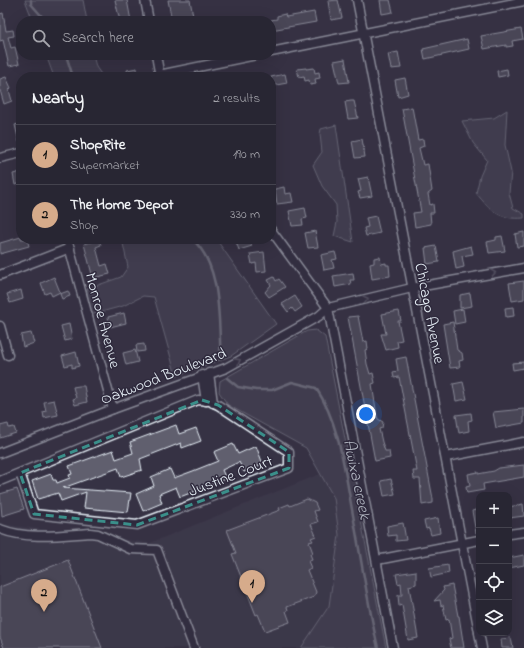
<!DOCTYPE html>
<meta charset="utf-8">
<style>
:root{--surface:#282633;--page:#34323f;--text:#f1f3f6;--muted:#a5a5ac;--line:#44434e;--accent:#d6ab8b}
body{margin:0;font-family:"Indie Flower",sans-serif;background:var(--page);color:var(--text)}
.controls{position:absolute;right:12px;bottom:12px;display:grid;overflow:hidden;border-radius:8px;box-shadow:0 4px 16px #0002}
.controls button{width:36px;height:36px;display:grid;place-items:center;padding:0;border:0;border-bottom:1px solid var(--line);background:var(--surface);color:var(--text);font:20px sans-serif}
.you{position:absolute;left:366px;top:414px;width:14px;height:14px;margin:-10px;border:3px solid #fff;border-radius:50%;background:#1a73e8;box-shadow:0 0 0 6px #1a73e833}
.badge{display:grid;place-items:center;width:26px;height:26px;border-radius:50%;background:var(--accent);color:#111;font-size:13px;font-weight:700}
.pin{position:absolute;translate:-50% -33px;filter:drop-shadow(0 1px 2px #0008)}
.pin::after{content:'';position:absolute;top:21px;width:14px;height:12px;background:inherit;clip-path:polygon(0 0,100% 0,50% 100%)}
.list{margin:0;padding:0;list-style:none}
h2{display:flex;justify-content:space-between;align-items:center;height:52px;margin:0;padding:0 16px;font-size:17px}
h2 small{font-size:13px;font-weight:400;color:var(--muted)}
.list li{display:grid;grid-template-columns:26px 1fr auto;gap:12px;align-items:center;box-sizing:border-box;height:60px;padding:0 16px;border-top:1px solid var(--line)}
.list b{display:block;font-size:15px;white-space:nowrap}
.list p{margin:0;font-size:13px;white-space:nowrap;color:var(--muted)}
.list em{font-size:13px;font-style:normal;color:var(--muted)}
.icon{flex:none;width:22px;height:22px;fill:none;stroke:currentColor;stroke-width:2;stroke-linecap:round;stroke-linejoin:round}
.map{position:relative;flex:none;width:524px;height:648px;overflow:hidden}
.search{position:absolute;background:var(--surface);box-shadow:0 4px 16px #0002;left:16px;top:16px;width:260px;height:44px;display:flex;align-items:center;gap:10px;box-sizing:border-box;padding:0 14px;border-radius:16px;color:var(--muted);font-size:15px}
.panel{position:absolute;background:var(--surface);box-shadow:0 4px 16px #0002;left:16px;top:72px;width:260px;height:172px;border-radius:16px}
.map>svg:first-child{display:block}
.built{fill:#433f51}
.green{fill:#4d4b5c;stroke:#9a9eaa}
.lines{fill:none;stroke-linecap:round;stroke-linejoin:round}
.stream{stroke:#a0a4af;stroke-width:2.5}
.building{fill:#605e6e;stroke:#e8f1f8}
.minor-casing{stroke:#e8f1f8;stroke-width:11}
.minor{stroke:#2f2a3d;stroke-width:8}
.oneway{stroke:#70707e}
.marked{fill:none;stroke:#3a8f8a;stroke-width:3;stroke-dasharray:8 5;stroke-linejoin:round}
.labels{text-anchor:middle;stroke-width:3;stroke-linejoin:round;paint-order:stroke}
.street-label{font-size:16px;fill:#e8f1f8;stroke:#2f2a3d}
.water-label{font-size:17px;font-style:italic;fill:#b2b7c2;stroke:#2f2a3d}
</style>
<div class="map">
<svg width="524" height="648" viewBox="0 0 524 648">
<rect width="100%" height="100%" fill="#363244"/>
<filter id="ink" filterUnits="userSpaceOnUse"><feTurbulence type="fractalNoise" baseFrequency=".025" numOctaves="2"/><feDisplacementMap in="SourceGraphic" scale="8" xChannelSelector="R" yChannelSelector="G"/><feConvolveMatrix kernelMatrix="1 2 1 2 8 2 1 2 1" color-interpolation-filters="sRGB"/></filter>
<g filter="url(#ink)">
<!-- built -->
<polygon class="built" points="320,474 334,498 339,535 329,606 301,648 0,648 0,524 150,543"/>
<!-- green -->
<g class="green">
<polygon points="25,0 83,0 87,21 33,21"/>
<polygon points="46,55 93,55 96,67 103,77 54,77"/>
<path d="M507,110L505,145L511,172L509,193L513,208L524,214V218C499,220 491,211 476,193L480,176L487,160L473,143L462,121L494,118Z"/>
<polygon points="336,125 353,242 334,236 337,222 336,205 322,186 313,165 322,152 320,134 321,129"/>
<polygon points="122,239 216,239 276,324 231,356 176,376 154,297 143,296 123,306 90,315 87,289 121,277 128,267"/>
<polygon points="316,330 325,337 386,648 301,648 329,606 339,535 334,498 306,448 228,405 219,392 220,381 307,331"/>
</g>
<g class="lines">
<!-- stream -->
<g class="stream">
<polyline points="31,0 31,4 46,21"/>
<polyline points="66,55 73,77"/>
<path d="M192,239C223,266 218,322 221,360"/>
<path d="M227,378L238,387L256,390H272L292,382L316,388C338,421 344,465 351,504C360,552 367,600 378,648"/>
</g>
</g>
<!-- building -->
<g class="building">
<polygon points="115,0 127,0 131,21 120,21"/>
<polygon points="168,0 190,0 193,16 184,17 184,21 172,21"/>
<polygon points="338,0 342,18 331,20 328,1"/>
<polygon points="380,0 390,0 393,12 382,14"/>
<polygon points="314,12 316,22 271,30 271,20 277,19 277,16 285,14 286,17"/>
<polygon points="3,13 6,31 13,30 14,36 8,37 11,48 15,47 19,64 9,66 3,40 0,41 0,14"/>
<polygon points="521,29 523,39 512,41 513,46 506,47 506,45 484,49 481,36"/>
<polygon points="467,39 469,49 425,59 423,49"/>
<polygon points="398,52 401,68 391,69 388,54"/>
<polygon points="345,59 349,82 339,83 334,61"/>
<polygon points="137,68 138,77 128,77 127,70"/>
<polygon points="306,68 306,69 314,68 315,73 319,72 320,78 315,79 316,84 310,85 309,80 305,81 304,76 299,77 297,69"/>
<polygon points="507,69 508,75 498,77 497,71"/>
<polygon points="285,74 287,83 271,86 271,77"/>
<polygon points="6,77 11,88 9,90 12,101 4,104 0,90 0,79"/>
<polygon points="405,78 408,94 398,97 395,80"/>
<polygon points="351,101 354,101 358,118 348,119 345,102"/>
<polygon points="412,107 418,140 423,139 424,146 419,148 423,165 428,164 432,191 428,194 430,205 433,204 434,213 430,213 431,224 415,227 413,213 421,212 402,109"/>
<polygon points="21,123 21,141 19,142 15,125"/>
<polygon points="362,139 365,157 355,158 352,141"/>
<polygon points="21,172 21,183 15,185 13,174"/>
<polygon points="368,177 372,196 360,198 358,192 361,191 358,179"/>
<polygon points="284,187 285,194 291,193 293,202 277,204 275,189"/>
<polygon points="305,208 307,218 302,219 303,225 292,226 289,211"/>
<polygon points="376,216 380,233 366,236 364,228 368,227 366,218"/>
<polygon points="315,231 318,247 308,248 305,233"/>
<polygon points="524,232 524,246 517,247 515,234"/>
<polygon points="502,236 505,251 489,253 487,242 496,240 496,237"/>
<polygon points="21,237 21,239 27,239 29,246 0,254 0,243"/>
<polygon points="235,239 249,239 252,246 239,250"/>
<polygon points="99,240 101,245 96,247 101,266 107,264 110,274 93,278 84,244"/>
<polygon points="436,246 439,262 427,264 425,248"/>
<polygon points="471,246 473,254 462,256 464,267 456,269 453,251"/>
<polygon points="264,252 266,271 257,272 256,263 252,264 250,254"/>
<polygon points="335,252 337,259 332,260 334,268 324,270 321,255"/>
<polygon points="380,257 381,264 386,263 386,265 389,265 390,276 372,279 370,264 374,263 374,258"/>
<polygon points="353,273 354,280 350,280 351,284 335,287 333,276"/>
<polygon points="54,277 60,292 52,296 50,292 45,294 41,283"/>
<polygon points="274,277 276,281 279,279 285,287 269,297 265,292 271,285 268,280"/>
<polygon points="524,281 524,299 512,301 509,283"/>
<polygon points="21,290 23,299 10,303 7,294"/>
<polygon points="68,291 70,296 62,299 60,294"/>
<polygon points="470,293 472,306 460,308 460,295"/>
<polygon points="295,296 302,307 295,312 292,308 288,312 282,304"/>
<polygon points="513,307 514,316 506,317 505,308"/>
<polygon points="463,309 465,322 455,324 453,311"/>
<polygon points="399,311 401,321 398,321 402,340 397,341 398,347 386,350 381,334 386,334 382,314"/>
<polygon points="124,313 126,323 110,327 108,317"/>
<polygon points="358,316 363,342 367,341 368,349 365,350 367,364 370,374 373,373 375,383 372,384 377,416 378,419 383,422 382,428 379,429 382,442 385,451 389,451 390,458 375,461 348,317"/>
<polygon points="453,322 457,350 462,353 463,360 459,361 460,367 450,368 443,324"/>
<polygon points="69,324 72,339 65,341 61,326"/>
<polygon points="31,333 34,343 23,347 21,335"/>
<polygon points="144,344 145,351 137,352 136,345"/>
<polygon points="135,350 138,362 126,365 123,353"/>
<polygon points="76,352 79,366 72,368 72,364 65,366 62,356"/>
<polygon points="406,357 433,499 433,503 422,505 420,479 414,479 413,471 417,471 399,377 394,378 393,372 398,371 396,359"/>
<polygon points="524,362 524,368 513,370 512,363"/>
<polygon points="463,382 467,399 456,401 453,384"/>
<polygon points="79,386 84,386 87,402 75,405 73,399 76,398 73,387"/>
<polygon points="54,400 58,415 44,418 43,412 46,411 44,402"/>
<polygon points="524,409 524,423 496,428 493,412"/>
<polygon points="471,413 472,420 468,421 469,431 459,433 456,415"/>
<polygon points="8,424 9,428 14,427 16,433 0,438 0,426"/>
<polygon points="176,425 179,434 196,428 201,441 182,448 181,443 140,459 142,470 121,477 118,468 63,488 131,493 128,512 84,508 86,492 61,501 58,493 38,499 32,481 51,474 53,480 56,480 57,483 70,478 69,475 72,474 69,466 113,450 116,459 133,453 130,442"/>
<polygon points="233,444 238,454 256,446 263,464 244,472 239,462 222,470 226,479 180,497 176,487 159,494 162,503 143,511 136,494 154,486 151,477 170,469 174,478 193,471 218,461 214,452"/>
<polygon points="524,465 524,477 483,484 484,490 467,493 466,487 470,486 468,474 478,472 478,474 494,471 499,468"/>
<polygon points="391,479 395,494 384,496 381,481"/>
<polygon points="17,489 24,509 2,516 0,494"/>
<polygon points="307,499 315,503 318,510 314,511 318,522 311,524 316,536 311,538 313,541 309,542 313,553 310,554 312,559 308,561 311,568 307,570 316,592 314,597 287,607 288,610 286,611 290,622 265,631 258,614 256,615 232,554 236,553 227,530 280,510 279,508 289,504 290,506"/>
<polygon points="523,504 524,516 509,518 509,507"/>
<polygon points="479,509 479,533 476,533 472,511"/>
<polygon points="438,518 440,533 431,535 429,528 426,529 424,521"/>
<polygon points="403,523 406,540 396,541 396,535 388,536 387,526"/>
<polygon points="524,555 524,565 509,568 509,558"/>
<polygon points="68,560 102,648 4,648 0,637 0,587"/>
<polygon points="448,565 449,573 431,577 429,568"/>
<polygon points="416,571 416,584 409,586 418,638 408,640 402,605 399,606 398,595 402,595 401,583 398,584 396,574"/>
<polygon points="452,585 458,616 459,616 464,648 451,648 449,639 452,638 449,619 446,620 443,605 441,606 440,600 434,601 444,590 443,587"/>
<polygon points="511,638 513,648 502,648 501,639"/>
</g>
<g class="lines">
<defs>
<g id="minor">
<polyline points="145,0 149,21"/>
<polyline points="357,0 479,632"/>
<polyline points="271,52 524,1"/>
<polyline points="156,55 160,77"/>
<polyline points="159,75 256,55"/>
<polyline points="0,158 21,153"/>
<polyline points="271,230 328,308 393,648"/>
<polyline points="67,239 113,409"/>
<polyline points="0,275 70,248"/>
<polyline points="0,326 8,355"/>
<polyline points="209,373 213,403"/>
<polyline points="202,375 206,401"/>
<polyline points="0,453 113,409 226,368 319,316 328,308 412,288 524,268"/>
<polyline points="446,457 524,442"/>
<polyline points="0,481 198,400 210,401 218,405 289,452 289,468 137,525 34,514 20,473"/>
<path d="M0,529C28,540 61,535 90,533L98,534L130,549L157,550L194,648"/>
<polyline points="509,534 524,532"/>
<polyline points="377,560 479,540"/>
<polyline points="479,633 482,648"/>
</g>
</defs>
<!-- minor casing -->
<use href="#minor" class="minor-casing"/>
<!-- minor -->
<use href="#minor" class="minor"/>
</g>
<!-- one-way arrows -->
<defs><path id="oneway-chevron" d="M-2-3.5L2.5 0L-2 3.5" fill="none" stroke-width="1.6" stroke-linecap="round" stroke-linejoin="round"/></defs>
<g class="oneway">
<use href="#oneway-chevron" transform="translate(493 273) rotate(-10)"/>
<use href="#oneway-chevron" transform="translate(366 299) rotate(-14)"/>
<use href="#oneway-chevron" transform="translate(238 361) rotate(-29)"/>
</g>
</g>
<!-- marked area -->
<path d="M0 0H524V648H0ZM202,400L218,405L289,452V468L137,525L34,514L20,473Z" fill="#363244" fill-opacity=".55" fill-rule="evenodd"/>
<path class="marked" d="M202,400L218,405L289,452V468L137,525L34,514L20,473Z"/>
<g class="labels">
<!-- street labels -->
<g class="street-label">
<text transform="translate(431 313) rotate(79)" y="6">Chicago Avenue</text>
<text transform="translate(104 320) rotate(75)" y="6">Monroe Avenue</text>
<text transform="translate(163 375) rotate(-21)" y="6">Oakwood Boulevard</text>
<text transform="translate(230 475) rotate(-21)" y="6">Justine Court</text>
</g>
<!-- water labels -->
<g class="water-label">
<text transform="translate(358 479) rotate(78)" y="6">Awixa creek</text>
</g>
</g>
</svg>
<div class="controls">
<button>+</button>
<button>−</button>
<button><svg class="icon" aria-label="locate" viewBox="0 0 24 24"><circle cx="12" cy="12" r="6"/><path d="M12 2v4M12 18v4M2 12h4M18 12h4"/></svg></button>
<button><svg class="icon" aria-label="layers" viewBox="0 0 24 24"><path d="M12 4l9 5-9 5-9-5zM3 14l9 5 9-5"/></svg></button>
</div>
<div class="you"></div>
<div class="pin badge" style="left:252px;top:603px">1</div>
<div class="pin badge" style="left:44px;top:612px">2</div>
<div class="search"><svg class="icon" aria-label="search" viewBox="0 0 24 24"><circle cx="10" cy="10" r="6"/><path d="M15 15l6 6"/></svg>Search here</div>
<section class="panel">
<h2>Nearby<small>2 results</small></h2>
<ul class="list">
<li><span class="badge">1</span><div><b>ShopRite</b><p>Supermarket</p></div><em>190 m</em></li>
<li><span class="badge">2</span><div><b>The Home Depot</b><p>Shop</p></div><em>330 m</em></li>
</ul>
</section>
</div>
